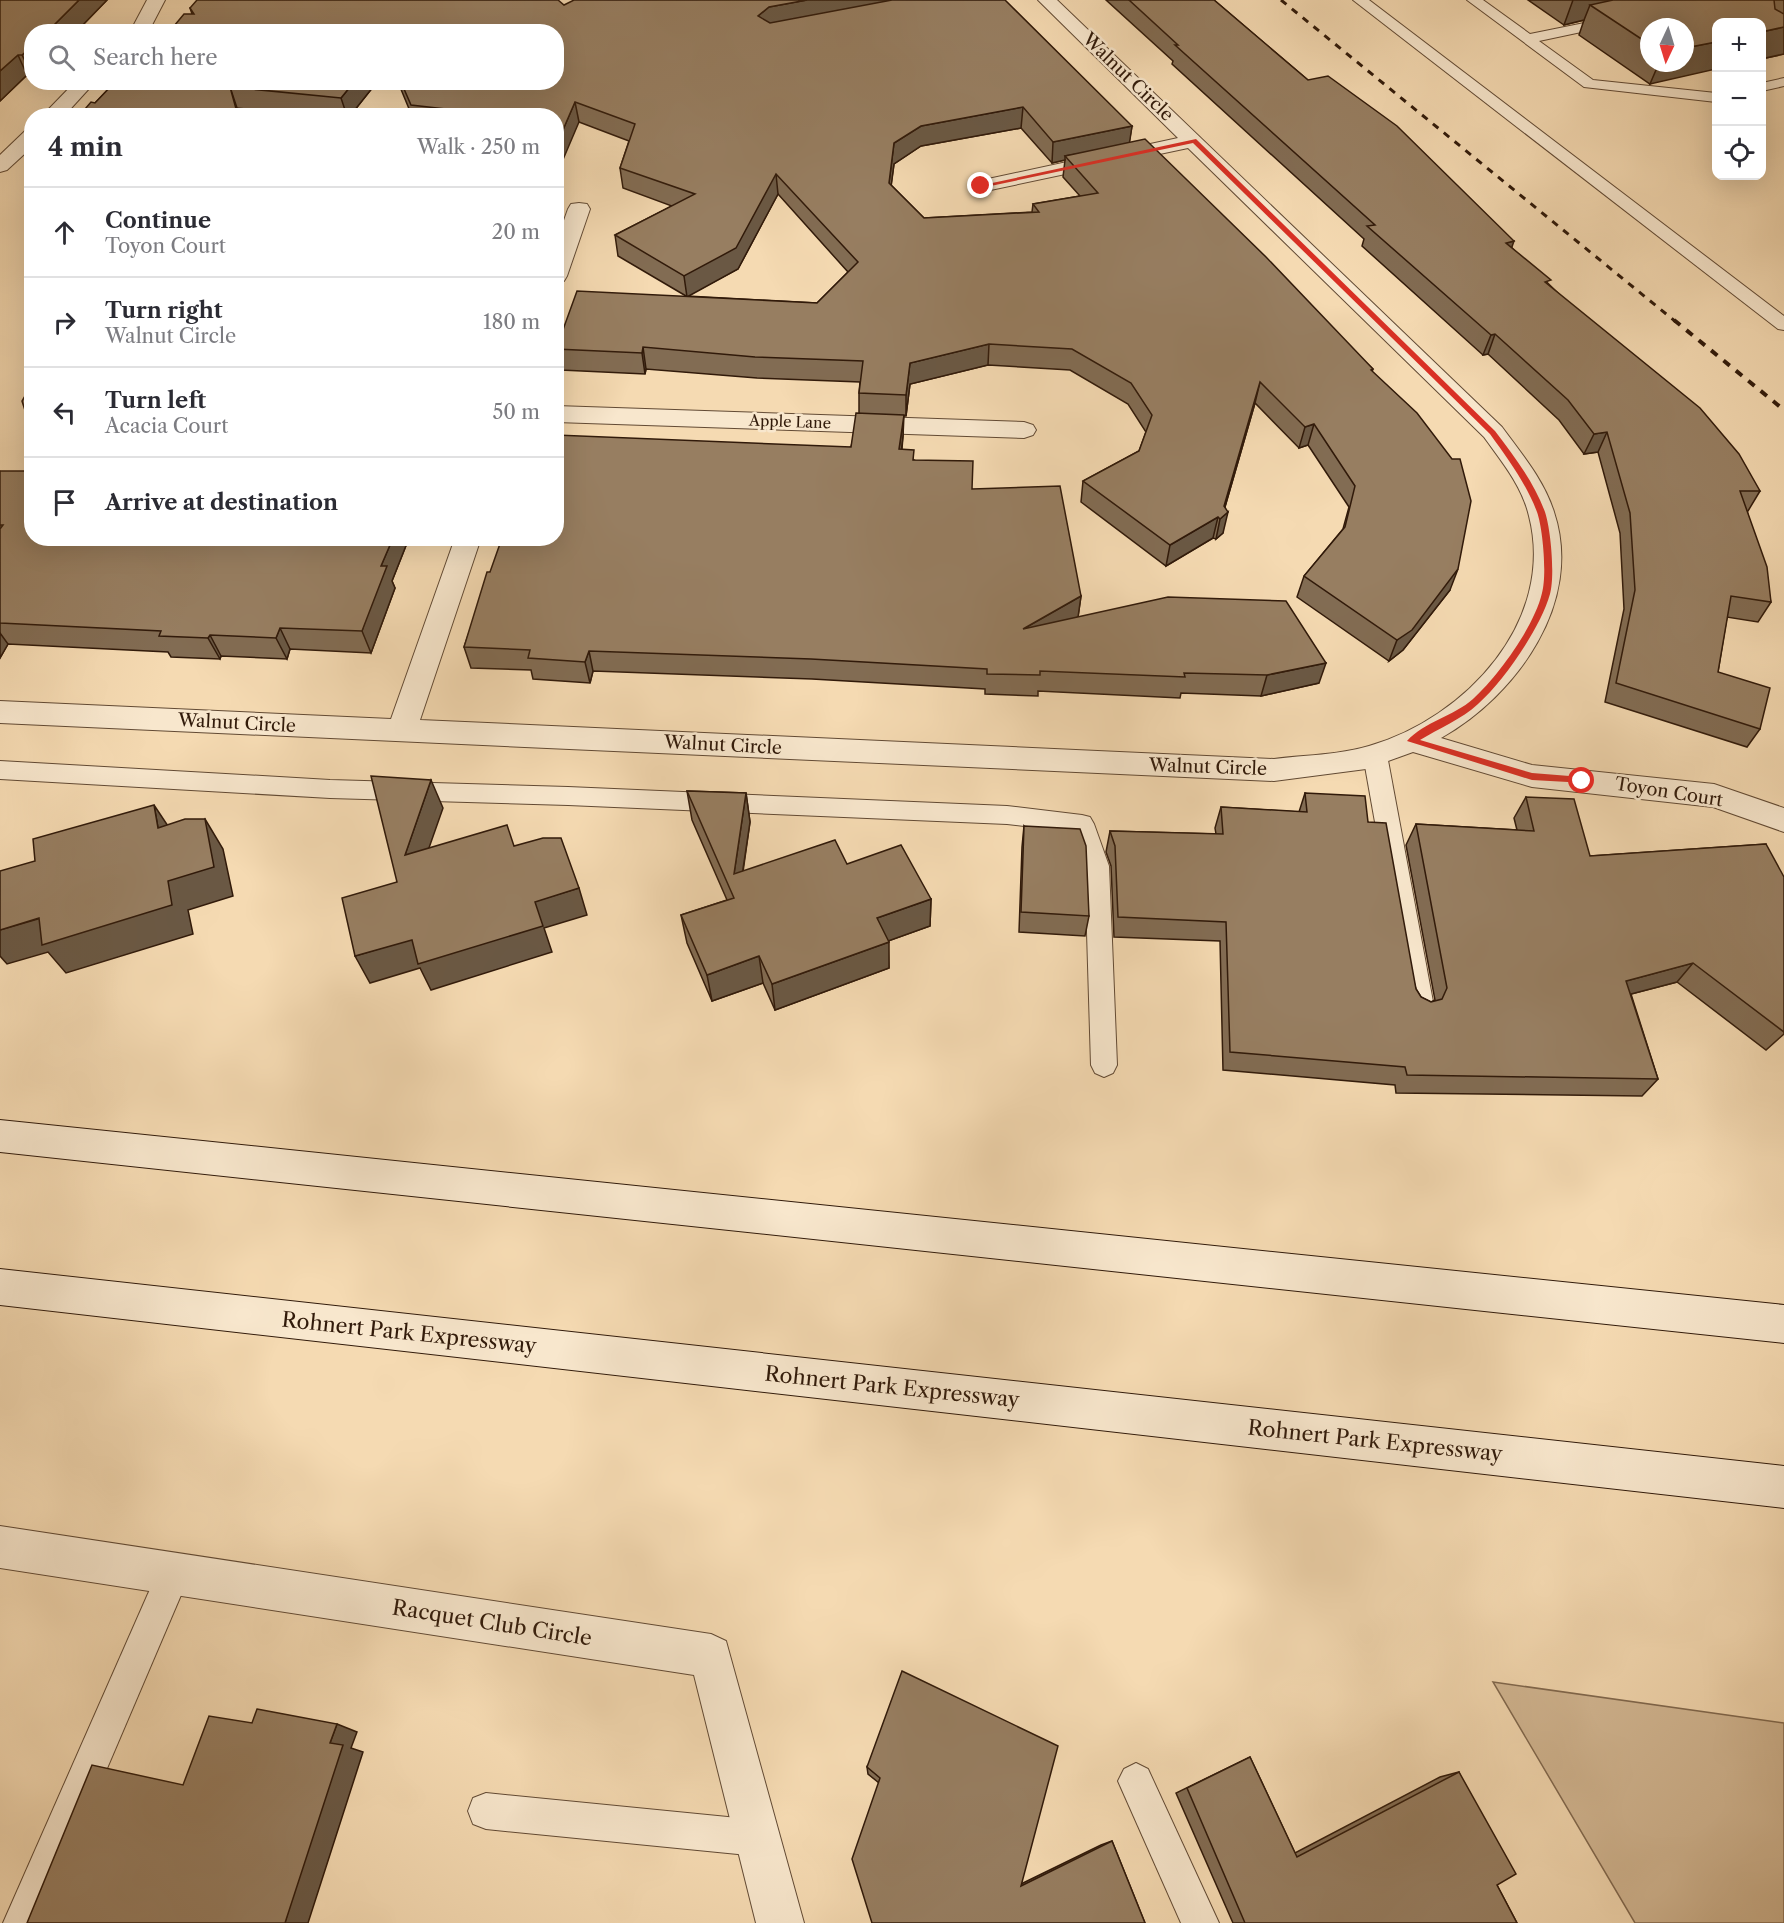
<!DOCTYPE html>
<meta charset="utf-8">
<style>
:root{--surface:#fff;--page:#f2f2f3;--text:#2b2b33;--muted:#7c7c81;--line:#e1e1e2}
body{margin:0;font-family:"Libre Caslon Text",serif;background:var(--page);color:var(--text)}
.controls{position:absolute;right:18px;top:18px;display:grid;overflow:hidden;border-radius:12px;box-shadow:0 6px 24px #0002}
.controls button{width:54px;height:54px;display:grid;place-items:center;padding:0;border:0;border-bottom:2px solid var(--line);background:var(--surface);color:var(--text);font:30px sans-serif}
.compass{position:absolute;left:1640px;top:18px;width:54px;height:54px;border-radius:50%;background:var(--surface);box-shadow:0 6px 24px #0002;rotate:184deg}
.stop{position:absolute;width:18px;height:18px;margin:-14px;border:4px solid #d93025;border-radius:50%;background:#fff}
.stop.end{background:#d93025;border-color:#fff;box-shadow:0 2px 6px #0008}
.list{margin:0;padding:0;list-style:none}
h2{display:flex;justify-content:space-between;align-items:center;height:78px;margin:0;padding:0 24px;font-size:26px}
h2 small{font-size:20px;font-weight:400;color:var(--muted)}
.list li{display:grid;grid-template-columns:39px 1fr auto;gap:18px;align-items:center;box-sizing:border-box;height:90px;padding:0 24px;border-top:2px solid var(--line)}
.list b{display:block;font-size:22px;white-space:nowrap}
.list p{margin:0;font-size:20px;white-space:nowrap;color:var(--muted)}
.list em{font-size:20px;font-style:normal;color:var(--muted)}
.icon{flex:none;width:33px;height:33px;fill:none;stroke:currentColor;stroke-width:2;stroke-linecap:round;stroke-linejoin:round}
.map{position:relative;flex:none;width:1784px;height:1923px;overflow:hidden}
.search{position:absolute;background:var(--surface);box-shadow:0 6px 24px #0002;left:24px;top:24px;width:540px;height:66px;display:flex;align-items:center;gap:15px;box-sizing:border-box;padding:0 21px;border-radius:24px;color:var(--muted);font-size:22px}
.panel{position:absolute;background:var(--surface);box-shadow:0 6px 24px #0002;left:24px;top:108px;width:540px;height:438px;border-radius:24px}
.map>svg:first-child{display:block}
.green{fill:#d4b995;stroke:#826a50;stroke-width:1.5}
.lines{fill:none;stroke-linecap:round;stroke-linejoin:round}
.service-casing{stroke:#624a34;stroke-width:2}
.minor-casing{stroke:#624a34;stroke-width:2}
.secondary-casing{stroke:#311a0a;stroke-width:2}
.service{fill:#f8e7cd;fill-rule:evenodd}
.minor{fill:#f8e7cd;fill-rule:evenodd}
.secondary{fill:#f8e7cd;fill-rule:evenodd}
.rail-far1{stroke:#311a0a;stroke-width:3;stroke-dasharray:7 7;stroke-linecap:butt}
.rail{stroke:#311a0a;stroke-width:4;stroke-dasharray:8 8;stroke-linecap:butt}
.wall{fill:#826c53;stroke:#311a0a;stroke-width:1.5;fill-rule:evenodd}
.shaded-wall{fill:#6a5844;stroke:#311a0a;stroke-width:1.5}
.building{fill:#977e61;stroke:#311a0a;stroke-width:1.5}
.route{fill:#d93025}
.labels{text-anchor:middle;stroke-width:5;stroke-linejoin:round;paint-order:stroke}
.far-street-label{font-size:15px;fill:#311a0a;stroke:#f8e7cd}
.street-label{font-size:18px;fill:#311a0a;stroke:#f8e7cd}
.near-street-label{font-size:21px;fill:#311a0a;stroke:#f8e7cd}
</style>
<div class="map">
<svg width="1784" height="1923" viewBox="0 0 1784 1923">
<rect width="100%" height="100%" fill="#f5dab2"/>
<filter id="stains"><feTurbulence type="fractalNoise" baseFrequency=".00333" numOctaves="4"/><feColorMatrix values="0 0 0 0 .2 0 0 0 0 .09 0 0 0 0 .02 0 0 0 .5 -.17"/></filter>
<radialGradient id="worn" r=".72"><stop offset=".6" stop-color="#630" stop-opacity="0"/><stop offset="1" stop-color="#630" stop-opacity=".3"/></radialGradient>
<!-- green -->
<polygon class="green" points="1493,1682 1784,1723 1784,1923 1635,1923"/>
<g class="lines">
<defs>
<g id="service">
<polygon points="1353,0 1369,0 1784,316 1784,330 1778,329"/>
<polygon points="1467,0 1483,0 1530,34 1614,17 1619,18 1619,24 1539,41 1593,80 1716,93 1716,102 1584,87"/>
<polygon points="1784,78 1784,86 1762,91 1762,83"/>
<polygon points="1375,746 1383,749 1387,755 1434,1007 1430,1015 1421,1018 1412,1015 1408,1007 1363,755 1367,749"/>
<polygon points="0,761 330,780 568,787 1007,806 1082,815 1090,817 1094,824 1109,866 1117,1065 1113,1073 1104,1077 1095,1073 1091,1065 1085,866 1073,832 1007,824 568,805 330,798 0,779"/>
<polygon points="174,1558 186,1562 190,1574 41,1923 3,1923 162,1562"/>
<polygon points="1136,1763 1148,1769 1219,1923 1181,1923 1118,1781 1124,1769"/>
<polygon points="486,1793 758,1820 771,1825 776,1838 771,1851 758,1856 486,1829 473,1824 468,1811 473,1798"/>
</g>
<g id="minor">
<polygon points="147,0 165,0 152,25 191,26 200,32 130,32"/>
<path d="M1038,0H1057L1502,427C1521,453 1544,480 1554,512C1584,602 1517,695 1441,738L1532,765L1714,784L1784,808V832L1713,807L1532,787L1413,752L1366,769L1274,781L0,723V701L391,719L455,538H481L420,720L1274,759C1305,755 1338,755 1369,746C1466,718 1556,621 1529,516C1522,486 1502,462 1484,437L1188,148L981,192L974,190L971,186L974,182L1178,138Z"/>
<polygon points="75,82 95,82 64,116 42,116"/>
<polygon points="32,129 32,147 7,170 0,172 0,155 25,131"/>
<polygon points="579,203 587,204 590,209 567,276 564,281 556,283 556,243 568,209 571,204"/>
<polygon points="556,406 1024,422 1033,425 1036,430 1033,435 1024,438 556,422"/>
<polygon points="0,1526 711,1634 726,1641 804,1923 756,1923 694,1675 0,1568"/>
</g>
<g id="secondary">
<polygon points="0,1120 1784,1305 1784,1343 0,1152"/>
<polygon points="0,1269 1784,1466 1784,1508 0,1305"/>
</g>
</defs>
<!-- service casing -->
<use href="#service" class="service-casing"/>
<!-- minor casing -->
<use href="#minor" class="minor-casing"/>
<!-- secondary casing -->
<use href="#secondary" class="secondary-casing"/>
<!-- service -->
<use href="#service" class="service"/>
<!-- minor -->
<use href="#minor" class="minor"/>
<!-- secondary -->
<use href="#secondary" class="secondary"/>
<!-- rail-far1 -->
<polyline class="rail-far1" points="1281,0 1676,322"/>
<!-- rail -->
<polyline class="rail" points="1674,320 1784,410"/>
</g>
<!-- wall -->
<g class="wall">
<polygon points="0,0 107,0 76,32 32,32 32,75 27,75 0,101"/>
<polygon points="1106,0 1214,0 1308,80 1512,248 1760,491 1748,511 1747,511 1771,602 1758,622 1727,617 1718,672 1760,729 1747,747 1605,702 1624,609 1620,533 1598,452 1584,454 1559,420 1488,354 1483,355 1362,246 1364,239 1172,64 1173,61"/>
<path d="M1528,0H1784V54L1761,59V22L1650,84L1579,35L1584,20L1564,25ZM1649,27L1685,63H1649Z"/>
<path d="M564,5L1132,126L1129,143L1373,369L1372,372L1450,590L1403,650L1389,661L1297,597L1304,576L1343,529L1349,507L1308,445L1299,448L1255,403L1225,507L1223,533L1216,539L1213,538L1166,566L1081,502L1083,481L1139,451L1146,432L1128,404L1070,370L988,365L910,384L906,416H903V436L902,449L914,460L972,489L1081,596L1078,617H1077L1319,683L1261,696L1181,693L1180,698L1038,691V696L985,694V689L812,679L593,671L590,683L533,679L531,670L471,668L464,647L490,572L851,447L859,414V393L860,382L757,378L646,369L645,374L561,370L556,349L686,296L618,256L615,235L672,206L623,188L620,168L629,141L579,122L556,116H412L398,82H556V32L192,14L190,8ZM1021,128L1052,163L1065,160L1063,177L1080,196L1033,204L1032,212L924,218L891,185L894,164L921,146ZM778,194L848,272L817,303L687,296L738,269Z"/>
<polygon points="115,82 377,82 350,116 315,116 237,108 240,116 79,116 95,103"/>
<polygon points="0,471 32,538 409,538 392,581 395,588 371,653 290,649 287,659 221,656 220,659 171,657 168,652 8,644 0,658"/>
<polygon points="687,791 746,793 750,822 743,872 847,864 931,899 930,926 888,941 889,968 775,1010 763,983 712,1001 687,943 681,915 727,900 692,820"/>
<polygon points="1305,793 1368,822 1416,989 1421,997 1431,1002 1435,1000 1406,845 1416,824 1517,830 1514,818 1526,797 1590,856 1766,844 1784,1034 1766,1050 1677,982 1631,994 1658,1079 1642,1096 1396,1093 1395,1085 1223,1070 1220,941 1114,937 1111,866 1106,852 1110,831 1216,834 1215,828 1221,807 1299,812"/>
<polygon points="1024,826 1089,916 1085,936 1019,932 1022,847"/>
<polygon points="1250,1757 1295,1853 1440,1777 1459,1772 1497,1885 1517,1923 1233,1923 1176,1793"/>
<polygon points="867,1767 1021,1884 1101,1845 1112,1841 1145,1923 872,1923 879,1783 868,1774"/>
</g>
<!-- shaded-wall -->
<g class="shaded-wall">
<polygon points="79,0 107,0 76,32 47,32"/>
<polygon points="807,0 916,0 771,27 758,16 769,7"/>
<polygon points="1573,0 1682,0 1590,5 1584,20 1564,25"/>
<polygon points="1784,27 1784,54 1761,59 1761,32"/>
<polygon points="1716,42 1716,69 1650,84 1659,63 1685,63 1685,48"/>
<polygon points="32,46 32,75 22,55"/>
<polygon points="18,55 27,75 0,101 0,71"/>
<polygon points="354,82 377,82 350,116 347,116 341,98"/>
<polygon points="230,87 237,108 240,116 238,116"/>
<polygon points="575,102 579,122 556,176 556,146"/>
<polygon points="1023,107 1021,128 921,146 894,164 889,203 889,183 894,143 921,126"/>
<polygon points="1132,126 1129,146 1065,156 1065,160 1052,163 1053,142"/>
<polygon points="776,174 778,194 738,269 687,297 684,276"/>
<polygon points="1514,241 1507,261 1506,243"/>
<polygon points="1495,334 1488,354 1483,355 1491,335"/>
<polygon points="989,344 988,365 910,384 906,416 906,395 910,363"/>
<polygon points="643,347 646,369 645,374 642,353"/>
<polygon points="1260,382 1255,403 1222,517 1228,512 1223,533 1216,539 1220,519"/>
<polygon points="904,415 903,436 899,470 899,449"/>
<polygon points="1314,424 1308,445 1299,448 1305,427"/>
<polygon points="1607,432 1598,452 1584,454 1594,434"/>
<polygon points="1218,517 1213,538 1166,566 1170,545"/>
<polygon points="393,538 409,538 392,581 395,588 371,653 362,631 381,566"/>
<polygon points="1458,569 1450,590 1403,650 1389,661 1397,640"/>
<polygon points="1081,596 1078,617 1021,650 1023,629"/>
<polygon points="280,628 290,649 287,659 276,638"/>
<polygon points="0,633 8,644 0,658"/>
<polygon points="210,635 221,656 220,659 208,638"/>
<polygon points="589,651 593,671 590,683 585,662"/>
<polygon points="1326,663 1319,683 1261,696 1267,675"/>
<polygon points="431,780 443,808 417,882 405,855"/>
<polygon points="746,793 750,822 738,902 734,874"/>
<polygon points="154,805 174,835 158,828"/>
<polygon points="205,819 223,849 233,896 188,910 193,934 66,973 48,952 7,964 0,956 0,930 168,881"/>
<polygon points="579,888 587,915 544,928 552,952 431,990 420,968 370,983 355,956"/>
<polygon points="931,899 930,926 877,945 877,918"/>
<polygon points="889,942 889,968 775,1010 772,984"/>
<polygon points="759,956 763,983 712,1001 707,975"/>
<polygon points="1693,963 1677,982 1612,999 1626,981"/>
<polygon points="337,1724 357,1732 351,1748 363,1752 308,1923 285,1923 330,1743"/>
</g>
<!-- building -->
<g class="building">
<polygon points="0,0 79,0 47,32 32,32 32,46 22,55 18,55 0,71"/>
<polygon points="197,0 558,0 564,5 574,0 807,0 769,7 758,16 770,23 892,0 1005,0 1132,126 1053,142 1023,107 921,126 894,143 889,183 924,218 1039,212 1033,204 1098,193 1065,156 1145,139 1266,257 1373,369 1371,370 1417,413 1452,459 1460,459 1471,501 1458,569 1412,630 1397,640 1304,576 1345,527 1355,486 1314,424 1305,427 1260,382 1224,506 1228,512 1220,519 1218,517 1170,545 1083,481 1139,451 1152,415 1131,383 1072,349 989,344 910,363 906,395 859,393 863,361 755,357 643,347 642,353 556,349 577,291 817,303 858,262 776,174 736,248 684,276 615,235 695,194 620,168 635,124 575,102 556,146 556,116 448,116 455,110 411,105 401,82 556,82 556,32 169,32 184,14 194,14 190,8"/>
<polygon points="1129,0 1214,0 1308,80 1328,76 1397,126 1514,241 1506,243 1551,280 1545,282 1700,408 1739,454 1760,491 1740,491 1767,567 1771,602 1731,596 1718,672 1770,688 1760,729 1616,683 1635,590 1630,513 1607,432 1594,434 1568,400 1495,334 1491,335 1367,226 1375,225 1175,45 1178,45"/>
<polygon points="1613,0 1774,0 1775,9 1784,14 1784,27 1761,32 1761,22 1716,22 1716,42 1685,48 1685,27 1649,27 1649,44 1590,5"/>
<polygon points="115,82 354,82 341,98 230,87 238,116 79,116 91,102 95,103"/>
<polygon points="32,384 32,432 22,401"/>
<polygon points="856,413 904,415 899,449 914,450 913,460 973,461 972,489 1060,486 1081,596 1023,629 1168,597 1286,601 1326,663 1267,675 1184,673 1185,677 1040,671 1040,675 987,674 987,669 811,659 589,651 585,662 528,658 530,650 464,647 487,572 490,572 502,538 556,538 556,435 851,447"/>
<polygon points="0,471 32,471 32,538 393,538 381,566 387,566 362,631 280,628 276,638 210,635 208,638 159,636 161,631 0,623 0,529 3,525 0,525"/>
<polygon points="371,776 431,780 405,855 507,825 514,846 543,838 561,838 579,888 535,902 543,926 418,964 412,940 355,956 342,898 397,882"/>
<polygon points="687,791 746,793 734,874 835,840 847,864 901,845 931,899 877,918 889,942 772,984 759,956 707,975 681,915 734,898"/>
<polygon points="1305,793 1365,796 1368,822 1386,823 1416,989 1421,997 1431,1002 1442,999 1447,988 1416,824 1534,831 1526,797 1574,799 1590,856 1766,844 1784,877 1784,1032 1693,963 1626,981 1658,1079 1407,1075 1405,1067 1230,1052 1226,922 1118,917 1115,846 1110,831 1223,834 1221,807 1307,812"/>
<polygon points="154,805 158,828 185,819 205,819 214,867 168,881 172,905 42,945 39,918 0,930 0,871 35,861 33,839"/>
<polygon points="1024,826 1080,829 1086,846 1089,916 1021,912"/>
<polygon points="902,1671 1058,1746 1021,1886 1112,1841 1145,1923 872,1923 852,1859 880,1778 867,1767"/>
<polygon points="257,1709 337,1724 330,1743 343,1745 285,1923 27,1923 92,1765 183,1785 209,1716 252,1723"/>
<polygon points="1250,1757 1297,1857 1459,1772 1516,1874 1497,1885 1517,1923 1245,1923 1187,1788"/>
</g>
<!-- route -->
<path class="route" d="M1196,139L1495,431C1514,456 1534,482 1545,512C1551,530 1555,576 1550,594C1541,627 1504,681 1478,704C1462,719 1438,729 1420,740L1532,773L1582,777L1587,781L1586,783L1532,780L1407,741C1424,722 1454,716 1473,699C1498,676 1534,627 1542,593C1547,575 1543,529 1537,512C1526,483 1508,459 1490,434L1193,143L981,188L978,186Z"/>
<g class="labels">
<!-- far-street labels -->
<g class="far-street-label">
<text transform="translate(790 422) rotate(2)" y="5">Apple Lane</text>
</g>
<!-- street labels -->
<g class="street-label">
<text transform="translate(1128 77) rotate(44)" y="6">Walnut Circle</text>
<text transform="translate(237 723) rotate(3)" y="6">Walnut Circle</text>
<text transform="translate(723 745) rotate(3)" y="6">Walnut Circle</text>
<text transform="translate(1208 767) rotate(2)" y="6">Walnut Circle</text>
<text transform="translate(1669 792) rotate(9)" y="6">Toyon Court</text>
</g>
<!-- near-street labels -->
<g class="near-street-label">
<text transform="translate(409 1333) rotate(6)" y="7">Rohnert Park Expressway</text>
<text transform="translate(892 1387) rotate(6)" y="7">Rohnert Park Expressway</text>
<text transform="translate(1375 1441) rotate(6)" y="7">Rohnert Park Expressway</text>
<text transform="translate(492 1623) rotate(9)" y="7">Racquet Club Circle</text>
</g>
</g>
<rect width="100%" height="100%" filter="url(#stains)"/>
<rect width="100%" height="100%" fill="url(#worn)"/>
</svg>
<div class="controls">
<button>+</button>
<button>−</button>
<button><svg class="icon" aria-label="locate" viewBox="0 0 24 24"><circle cx="12" cy="12" r="6"/><path d="M12 2v4M12 18v4M2 12h4M18 12h4"/></svg></button>
</div>
<svg class="compass" viewBox="-18 -18 36 36"><path d="M0-13l5 13h-10z" fill="#e53935"/><path d="M0 13l5-13h-10z" fill="#7c7c81"/></svg>
<div class="stop" style="left:1582px;top:781px"></div>
<div class="stop end" style="left:981px;top:186px"></div>
<div class="search"><svg class="icon" aria-label="search" viewBox="0 0 24 24"><circle cx="10" cy="10" r="6"/><path d="M15 15l6 6"/></svg>Search here</div>
<section class="panel">
<h2>4 min<small>Walk · 250 m</small></h2>
<ul class="list">
<li><svg class="icon" aria-label="ahead" viewBox="0 0 24 24"><path d="M12 20V5M6 11l6-6 6 6"/></svg><div><b>Continue</b><p>Toyon Court</p></div><em>20 m</em></li>
<li><svg class="icon" aria-label="right" viewBox="0 0 24 24"><path d="M7 20v-9h11M14 6l5 5-5 5"/></svg><div><b>Turn right</b><p>Walnut Circle</p></div><em>180 m</em></li>
<li><svg class="icon" aria-label="left" viewBox="0 0 24 24"><path d="M17 20v-9H6M10 6l-5 5 5 5"/></svg><div><b>Turn left</b><p>Acacia Court</p></div><em>50 m</em></li>
<li><svg class="icon" aria-label="arrive" viewBox="0 0 24 24"><path d="M6 21V4h12l-3 4 3 4H6"/></svg><div><b>Arrive at destination</b></div></li>
</ul>
</section>
</div>
